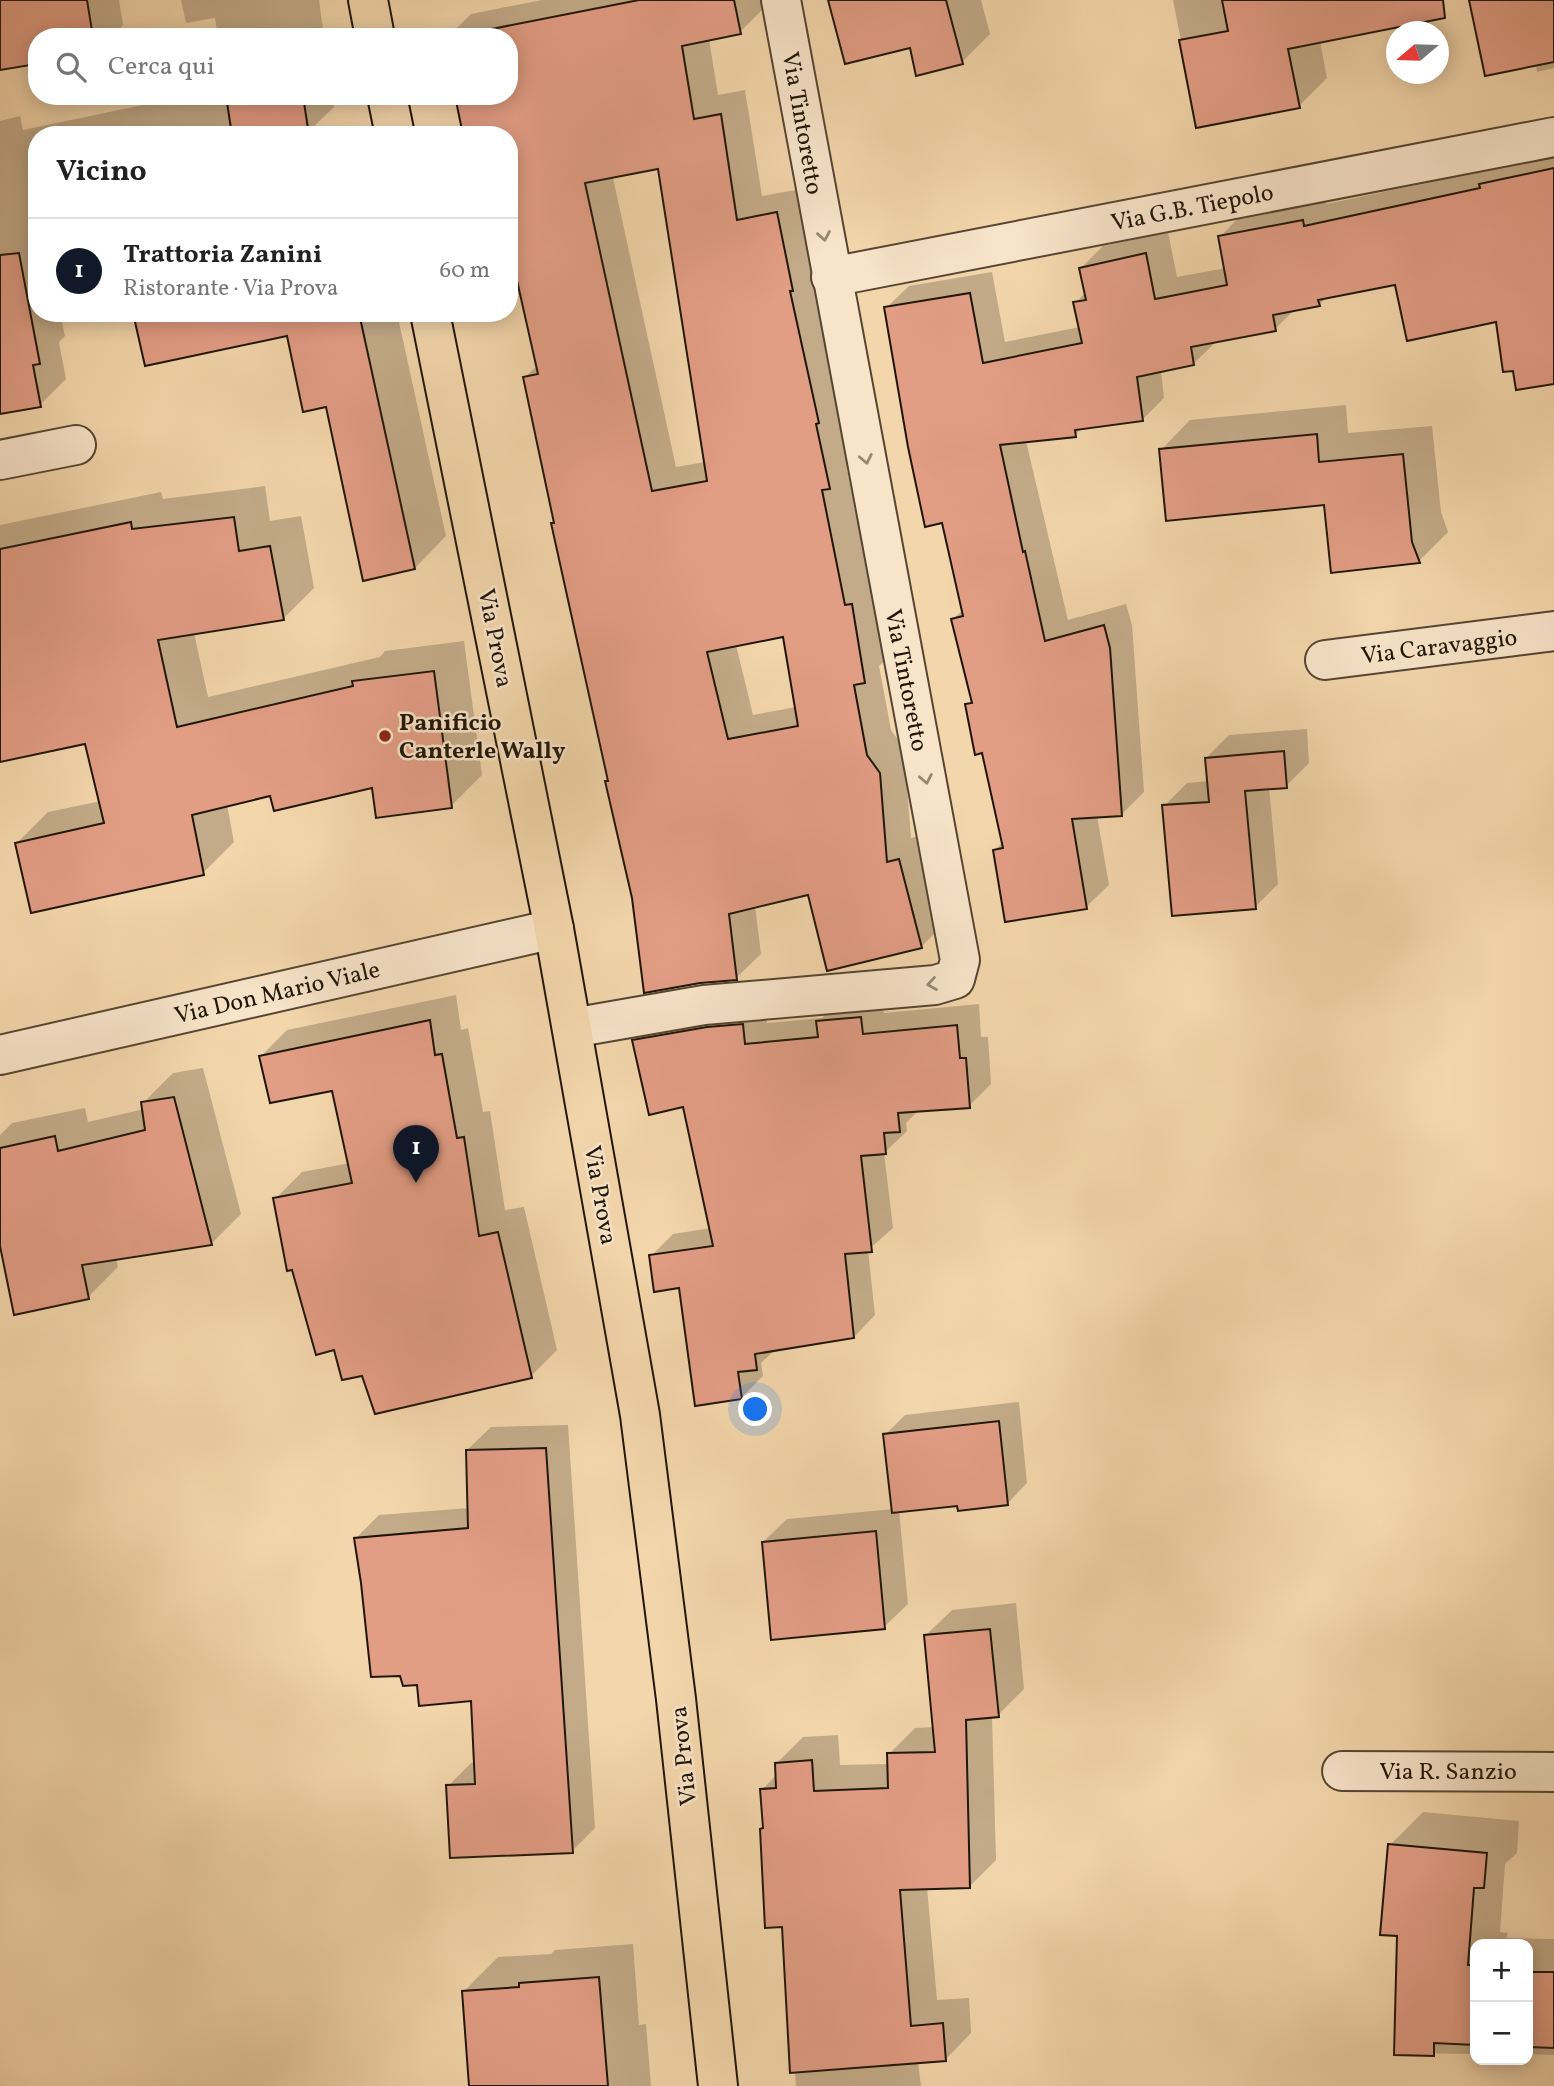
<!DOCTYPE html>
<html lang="it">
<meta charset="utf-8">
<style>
:root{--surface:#fff;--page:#f6f6f6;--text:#222;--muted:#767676;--line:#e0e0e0;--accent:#111827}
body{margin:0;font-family:Vollkorn,serif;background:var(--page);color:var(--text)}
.controls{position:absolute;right:21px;bottom:21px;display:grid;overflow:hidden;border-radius:14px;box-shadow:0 4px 18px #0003}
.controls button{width:63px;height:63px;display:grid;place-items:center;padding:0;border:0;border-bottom:2px solid var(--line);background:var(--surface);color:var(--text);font:35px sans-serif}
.compass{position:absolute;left:1386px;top:21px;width:63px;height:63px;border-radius:50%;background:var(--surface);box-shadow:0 4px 18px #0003;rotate:251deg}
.you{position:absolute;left:756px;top:1410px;width:24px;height:24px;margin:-18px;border:5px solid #fff;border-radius:50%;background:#1a73e8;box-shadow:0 0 0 10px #1a73e833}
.badge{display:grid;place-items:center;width:46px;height:46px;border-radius:50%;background:var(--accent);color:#fff;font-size:23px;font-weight:700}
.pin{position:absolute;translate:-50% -58px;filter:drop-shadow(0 2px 4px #0008)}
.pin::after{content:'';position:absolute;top:37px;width:24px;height:21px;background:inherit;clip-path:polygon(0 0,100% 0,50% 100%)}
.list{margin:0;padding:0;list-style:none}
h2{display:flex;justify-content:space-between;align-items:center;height:91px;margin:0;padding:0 28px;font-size:30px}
h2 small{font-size:23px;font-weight:400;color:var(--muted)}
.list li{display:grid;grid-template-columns:46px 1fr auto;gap:21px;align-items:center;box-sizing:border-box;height:105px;padding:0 28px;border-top:2px solid var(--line)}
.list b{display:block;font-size:26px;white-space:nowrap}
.list p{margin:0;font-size:23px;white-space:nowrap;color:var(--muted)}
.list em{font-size:23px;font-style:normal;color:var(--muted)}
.icon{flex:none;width:38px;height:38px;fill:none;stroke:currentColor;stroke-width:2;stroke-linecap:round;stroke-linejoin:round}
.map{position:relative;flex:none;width:1554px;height:2086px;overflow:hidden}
.search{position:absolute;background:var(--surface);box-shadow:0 4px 18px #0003;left:28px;top:28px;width:490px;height:77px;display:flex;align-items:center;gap:18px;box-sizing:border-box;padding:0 24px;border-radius:28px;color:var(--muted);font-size:26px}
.panel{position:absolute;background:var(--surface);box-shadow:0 4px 18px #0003;left:28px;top:126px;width:490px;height:196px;border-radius:28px}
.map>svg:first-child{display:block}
.shadow{fill:#0003;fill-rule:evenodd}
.building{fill:#e29d85;stroke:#201608;stroke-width:2;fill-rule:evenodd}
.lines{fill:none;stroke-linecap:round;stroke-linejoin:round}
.minor-casing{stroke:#554631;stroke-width:42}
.major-casing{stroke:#201608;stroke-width:42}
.minor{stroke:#f8e4c9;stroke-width:38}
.major{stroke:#f4d6ac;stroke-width:38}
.oneway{stroke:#978772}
.poi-dot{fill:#8f2418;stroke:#f8e4c9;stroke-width:2.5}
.labels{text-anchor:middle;stroke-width:5;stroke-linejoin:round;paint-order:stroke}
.street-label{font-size:24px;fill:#201608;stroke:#f8e4c9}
.poi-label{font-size:24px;font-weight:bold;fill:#201608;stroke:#f8e4c9;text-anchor:start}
</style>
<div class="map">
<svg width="1554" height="2086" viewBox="0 0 1554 2086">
<rect width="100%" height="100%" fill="#f4d6ac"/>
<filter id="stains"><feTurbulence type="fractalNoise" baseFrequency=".00286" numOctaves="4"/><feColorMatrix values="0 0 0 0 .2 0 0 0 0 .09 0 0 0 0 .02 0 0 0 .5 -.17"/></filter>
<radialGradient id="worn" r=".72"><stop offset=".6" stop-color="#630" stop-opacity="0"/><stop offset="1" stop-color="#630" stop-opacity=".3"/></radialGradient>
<!-- shadow -->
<g class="shadow">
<polygon points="0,0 119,0 123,25 111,37 37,37 0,49"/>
<polygon points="181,0 319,0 324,37 218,37 215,18 186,23"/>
<path d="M542,0H763L765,7L740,32L709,39L718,95L745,90L762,196L801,189L853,462L847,469L870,581L889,657L879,666L891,730L904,748L911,838L924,835L946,922L921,947L810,893L755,906L761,954L736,978L633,898L607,782L609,779L525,377L538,365L509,96V37H448L471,14ZM659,167L705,462L676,467L613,178ZM784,635L796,707L753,715L736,645Z"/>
<polygon points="830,0 981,0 990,34 962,62 911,46"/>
<polygon points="1173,0 1418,0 1320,41 1327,78 1299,106 1198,126"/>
<polygon points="1471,0 1554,0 1554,68 1537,72 1536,64"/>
<polygon points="186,96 333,96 334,107 308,132 293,135 37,135 37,313 60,313 65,336 59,342 66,379 40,405 0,412 0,121 20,116 23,130"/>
<polygon points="1554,152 1554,386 1553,382 1515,369 1497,320 1396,283 1327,297 1319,305 1295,309 1275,329 1217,341 1193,364 1161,371 1164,398 1142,420 1083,427 1075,435 1026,441 1068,620 1126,604 1132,625 1144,792 1122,814 1097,816 1109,885 1086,907 995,850 1003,842 983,751 967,705 973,699 953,619 963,610 943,521 886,308 909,286 992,272 1005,342 1080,327 1075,303 1086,292 1081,268 1103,246 1168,232 1177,277 1226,268 1220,237 1242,214 1325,199 1326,204 1498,168 1503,162"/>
<polygon points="135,313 397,313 446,536 415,568 287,326"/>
<polygon points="1346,405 1348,433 1432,426 1441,512 1448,532 1419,561 1333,571 1325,503 1161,450 1190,420"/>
<polygon points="265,486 270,521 301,516 314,588 283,619 194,633 208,697 380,657 385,651 464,641 482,775 451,806 374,786 272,794 227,805 234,842 203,873 17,843 48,812 101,801 87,742 0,743 0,525 161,492 163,499"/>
<polygon points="1307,729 1309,763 1286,786 1269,787 1278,884 1255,907 1164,806 1187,783 1209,781 1206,758 1229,735"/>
<polygon points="456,995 461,1030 468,1028 483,1112 490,1111 505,1210 524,1207 557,1350 531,1376 363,1374 335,1348 275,1199 302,1172 350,1163 333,1088 261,1056 287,1030"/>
<polygon points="882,996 884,1013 979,1004 981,1037 988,1037 991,1084 969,1106 919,1110 906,1123 907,1131 884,1153 893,1228 868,1250 875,1315 854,1337 776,1349 761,1363 763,1376 741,1398 680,1286 651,1256 673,1234 711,1228 684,1105 634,1040 656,1019 764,1003 767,1023 822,1018 840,1000"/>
<polygon points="203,1068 241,1214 211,1244 116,1258 118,1267 88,1297 0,1237 0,1135 12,1123 85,1108 88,1122 144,1109 143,1103 173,1073"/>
<polygon points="1019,1402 1027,1483 1008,1503 959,1504 899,1510 908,1604 884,1627 763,1542 787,1519 894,1509 885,1435 905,1415"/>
<polygon points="568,1425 595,1828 572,1851 448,1786 471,1763 476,1762 473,1699 418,1683 356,1538 379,1515 469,1508 467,1450 491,1427"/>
<polygon points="1016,1603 1024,1689 998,1715 992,1716 996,1860 970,1886 927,1887 937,2000 969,1998 971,2033 945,2060 918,2062 921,2086 796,2086 784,1925 761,1829 764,1827 762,1790 777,1774 777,1763 803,1737 838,1735 840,1765 889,1764 889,1754 915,1728 935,1727 925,1636 952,1610"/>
<polygon points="1423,1812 1519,1821 1517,1853 1505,1864 1500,1932 1508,1933 1506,1938 1554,1939 1554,2055 1528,2054 1528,1944 1475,1944 1475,2054 1395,2053 1399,1935 1390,1845"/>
<polygon points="633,1944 639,2025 646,2024 651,2086 471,2086 464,1991 498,1957 551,1954 555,1950"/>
</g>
<!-- building -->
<g class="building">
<polygon points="0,0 87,0 93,37 37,37 37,64 0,70"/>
<path d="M639,0H734L741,34L682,46L694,119L721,114L737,220L777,212L793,291H790L819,423L816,424L830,489L822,490L845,605L852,604L865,683L854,685L867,755L880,773L887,862L899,859L922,948L827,971L808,895L729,914L737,980L700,983L644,993L632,898L605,781H608L551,523H554L523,377L538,374L509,245V135H463L455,96H509V37H451ZM658,169L707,481L652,491L585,183ZM783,637L798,726L728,739L707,652Z"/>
<polygon points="828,0 946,0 963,64 916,76 910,48 845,64"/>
<polygon points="1222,0 1443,0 1445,18 1288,49 1300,108 1196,128 1179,40 1228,31"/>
<polygon points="1469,0 1554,0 1554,62 1485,76"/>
<polygon points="226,96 303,96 309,135 232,135"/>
<polygon points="1554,168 1554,384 1516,390 1513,371 1503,372 1496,322 1407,341 1395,285 1318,300 1320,306 1273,315 1276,331 1191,347 1194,365 1137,377 1143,421 1075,430 1076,437 1000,445 1023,552 1025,551 1045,641 1104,625 1110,648 1122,816 1072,819 1087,909 1005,922 993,850 1003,848 982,753 975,755 965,704 972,703 951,619 963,616 942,523 925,527 908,447 884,307 970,293 983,363 1082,343 1073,302 1086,300 1079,268 1146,253 1155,299 1227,285 1218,236 1303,220 1304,226 1480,188 1479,184"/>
<polygon points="19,253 40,364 33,365 41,407 0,414 0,255"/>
<polygon points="133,313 359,313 415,569 363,581 326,407 303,412 287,336 145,366"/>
<polygon points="1317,434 1319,462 1403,454 1412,542 1420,563 1331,573 1324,505 1166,521 1159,449"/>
<polygon points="234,517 239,551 270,546 284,620 158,640 177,727 353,686 352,681 434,671 452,808 376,818 372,788 274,811 270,796 192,815 204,875 31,913 15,843 104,823 85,744 0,762 0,549 131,522 132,529"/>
<polygon points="1284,751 1287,788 1245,791 1256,909 1172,916 1162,805 1209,802 1205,758"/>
<polygon points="861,1017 863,1034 957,1025 960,1058 966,1058 970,1108 898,1113 900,1132 884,1133 886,1154 861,1156 872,1252 845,1254 854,1338 755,1354 757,1370 738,1372 742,1399 695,1406 679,1288 654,1292 649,1255 713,1246 683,1107 649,1115 632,1040 707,1027 743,1024 745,1044 818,1037 816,1021"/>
<polygon points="430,1020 435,1055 442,1054 457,1138 464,1137 479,1236 498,1232 532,1378 375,1414 362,1376 342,1380 334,1350 316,1355 292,1270 287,1271 273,1198 352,1183 332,1091 270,1103 259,1056"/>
<polygon points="174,1097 212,1245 82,1265 89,1299 14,1315 0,1246 0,1148 55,1136 58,1151 145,1130 141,1102"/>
<polygon points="999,1421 1008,1505 958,1511 957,1506 892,1513 883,1434"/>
<polygon points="546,1448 573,1853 450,1858 446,1785 475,1784 471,1701 419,1706 417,1685 403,1686 400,1676 371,1677 361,1583 354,1538 468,1528 466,1450"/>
<polygon points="876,1531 885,1629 771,1640 762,1542"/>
<polygon points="990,1629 999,1717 966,1720 970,1888 900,1890 911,2026 943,2023 946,2061 790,2073 782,1927 765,1928 760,1829 763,1828 760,1789 776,1788 775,1763 812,1760 814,1791 888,1788 887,1753 935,1752 924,1635"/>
<polygon points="1388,1844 1487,1853 1484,1888 1474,1888 1468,1965 1475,1966 1475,2045 1434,2043 1434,2056 1394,2055 1397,1936 1380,1935"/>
<polygon points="1528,1972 1554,1972 1554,2048 1528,2047"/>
<polygon points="599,1977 608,2086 469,2086 462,1991 519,1987 519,1983"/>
</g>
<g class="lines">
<defs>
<g id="minor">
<polyline points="831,277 1554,137"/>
<polyline points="0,460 76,445"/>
<polyline points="1325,660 1554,631"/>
<polyline points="572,1028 704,1005 935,985 955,979 960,960 781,0"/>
<polyline points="0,1055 554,929"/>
<polyline points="1342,1771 1554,1772"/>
</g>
<g id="major">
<polyline points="368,0 375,37"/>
<polyline points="387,96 395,135"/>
<polyline points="430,313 554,929 640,1415 676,1699 718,2086"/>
</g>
</defs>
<!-- minor casing -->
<use href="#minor" class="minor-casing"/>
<!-- major casing -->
<use href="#major" class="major-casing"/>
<!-- minor -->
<use href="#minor" class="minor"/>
<!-- major -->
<use href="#major" class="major"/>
</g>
<!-- one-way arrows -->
<defs><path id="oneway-chevron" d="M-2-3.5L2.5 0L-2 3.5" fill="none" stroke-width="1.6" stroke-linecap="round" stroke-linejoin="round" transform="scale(1.75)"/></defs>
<g class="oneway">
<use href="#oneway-chevron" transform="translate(824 236) rotate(80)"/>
<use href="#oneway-chevron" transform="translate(866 459) rotate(79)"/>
<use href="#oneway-chevron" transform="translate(926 779) rotate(79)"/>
<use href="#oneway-chevron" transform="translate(932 984) rotate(171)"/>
</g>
<!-- markers -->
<circle class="poi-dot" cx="385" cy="736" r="7"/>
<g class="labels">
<!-- street labels -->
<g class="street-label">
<text transform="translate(803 123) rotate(80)" y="8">Via Tintoretto</text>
<text transform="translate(1192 207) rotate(-11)" y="8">Via G.B. Tiepolo</text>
<text transform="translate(496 638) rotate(79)" y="8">Via Prova</text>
<text transform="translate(1439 646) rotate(-7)" y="8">Via Caravaggio</text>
<text transform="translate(907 680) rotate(79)" y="8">Via Tintoretto</text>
<text transform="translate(277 992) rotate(-13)" y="8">Via Don Mario Viale</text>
<text transform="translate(601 1195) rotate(80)" y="8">Via Prova</text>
<text transform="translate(683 1756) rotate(-96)" y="8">Via Prova</text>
<text x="1448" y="1779">Via R. Sanzio</text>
</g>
<!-- poi labels -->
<g class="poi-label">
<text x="399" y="730">Panificio<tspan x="399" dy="28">Canterle Wally</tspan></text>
</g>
</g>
<rect width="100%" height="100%" filter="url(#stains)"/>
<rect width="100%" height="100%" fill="url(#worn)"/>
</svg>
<div class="controls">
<button>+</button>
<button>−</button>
</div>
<svg class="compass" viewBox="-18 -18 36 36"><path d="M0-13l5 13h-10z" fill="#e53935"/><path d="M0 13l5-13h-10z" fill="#767676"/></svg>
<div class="you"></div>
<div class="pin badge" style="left:416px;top:1183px">1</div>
<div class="search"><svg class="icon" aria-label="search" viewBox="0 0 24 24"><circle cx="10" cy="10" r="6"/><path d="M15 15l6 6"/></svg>Cerca qui</div>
<section class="panel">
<h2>Vicino<small></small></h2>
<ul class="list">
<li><span class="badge">1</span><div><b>Trattoria Zanini</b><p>Ristorante · Via Prova</p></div><em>60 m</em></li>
</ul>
</section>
</div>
